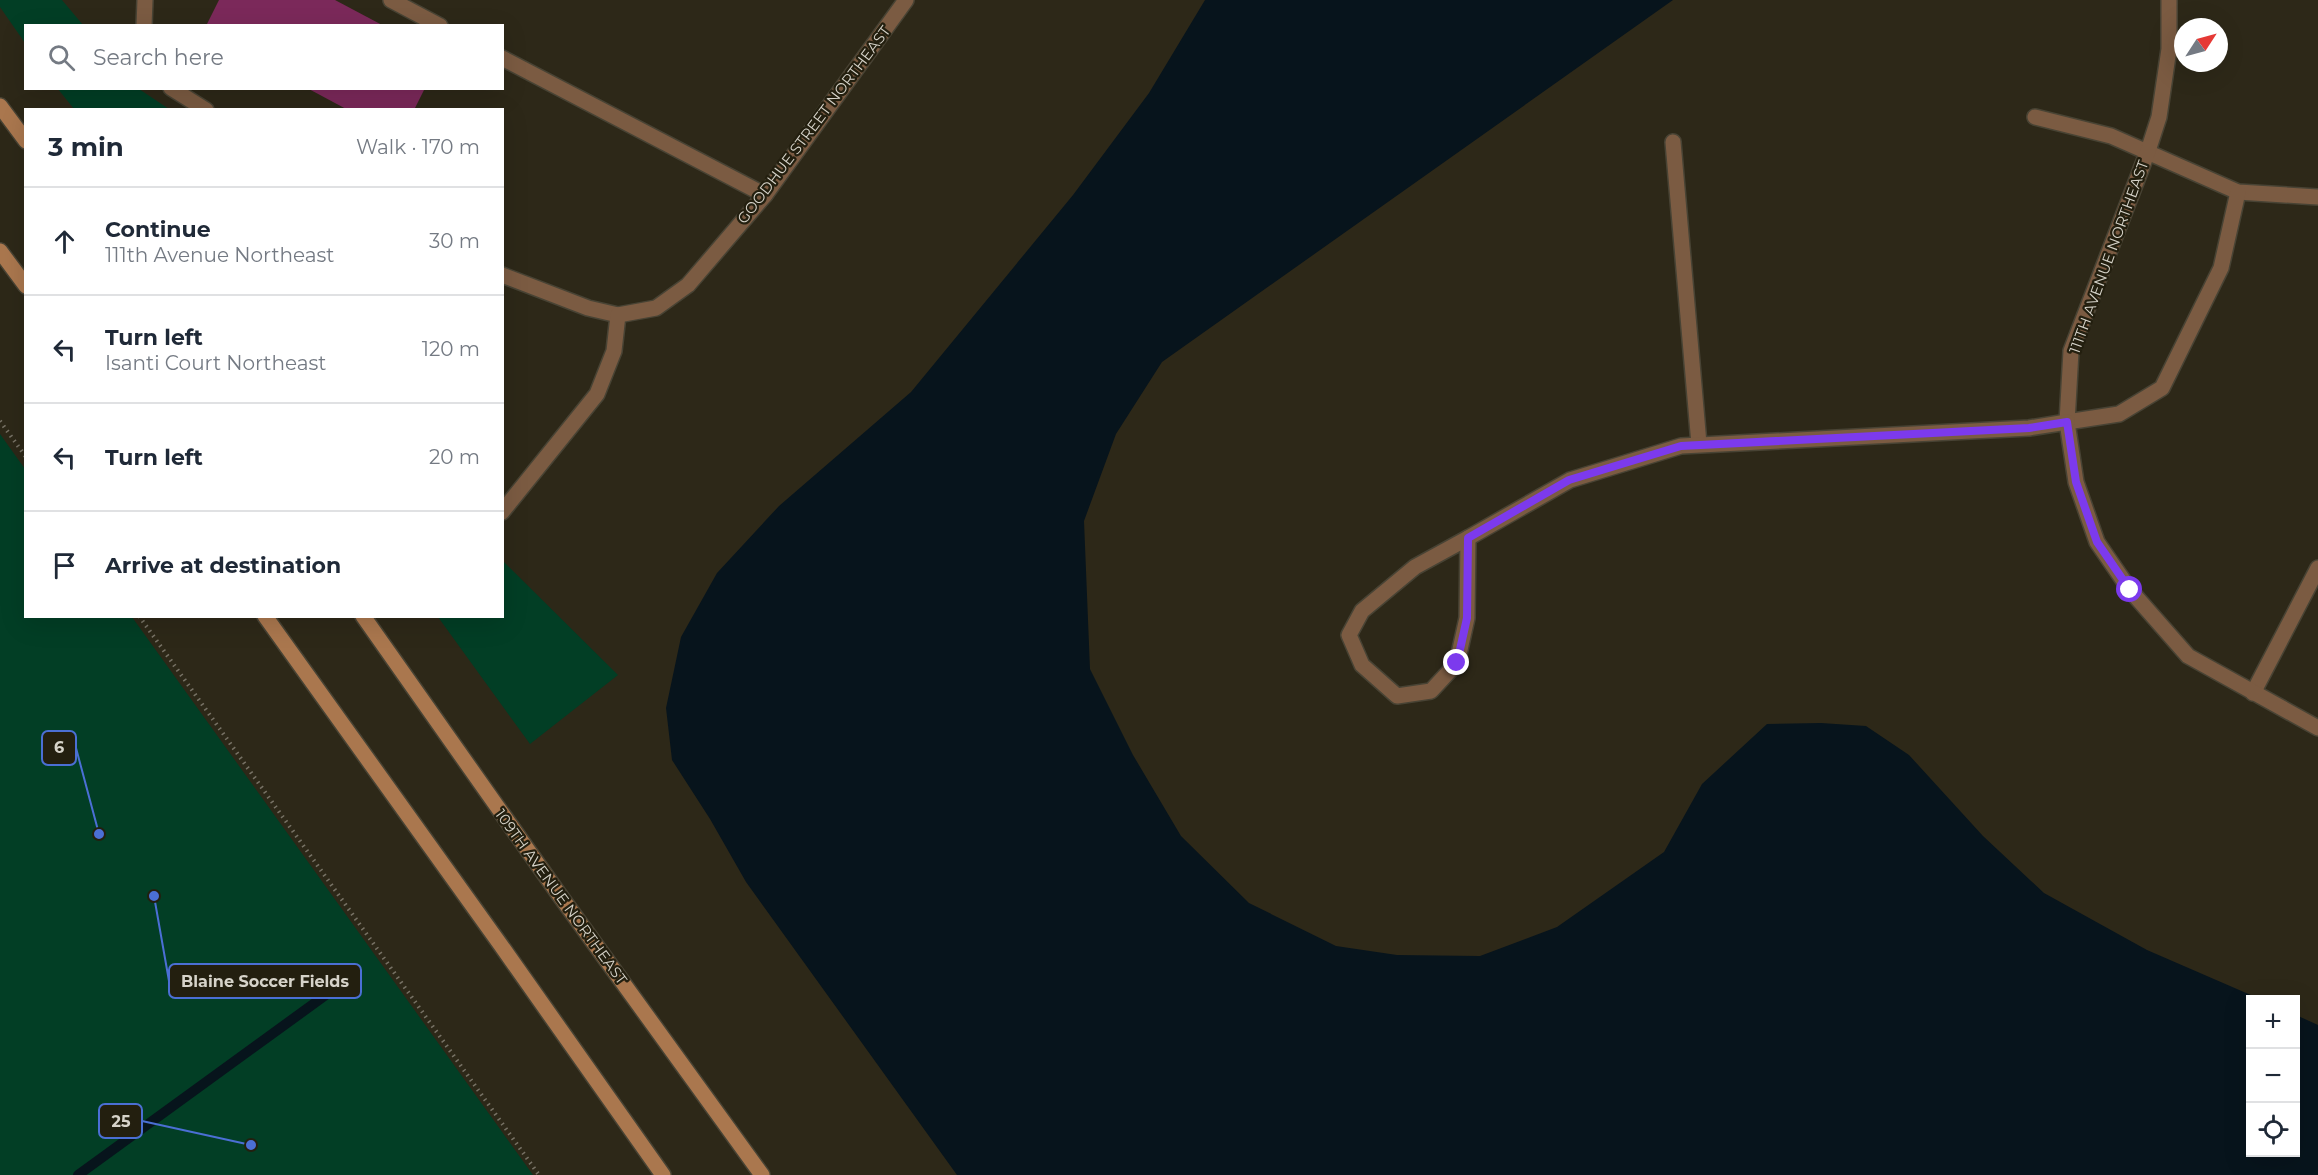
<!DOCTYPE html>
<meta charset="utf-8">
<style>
:root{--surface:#fff;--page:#f6f6f7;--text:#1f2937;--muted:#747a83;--line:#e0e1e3}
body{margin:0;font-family:Montserrat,sans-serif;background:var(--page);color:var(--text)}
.controls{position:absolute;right:18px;bottom:18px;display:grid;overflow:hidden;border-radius:0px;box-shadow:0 6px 24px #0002}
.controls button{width:54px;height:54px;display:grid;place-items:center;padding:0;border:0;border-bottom:2px solid var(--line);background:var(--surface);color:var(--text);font:30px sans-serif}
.compass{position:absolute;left:2174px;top:18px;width:54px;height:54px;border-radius:50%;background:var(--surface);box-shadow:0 6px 24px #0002;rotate:54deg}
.stop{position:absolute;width:18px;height:18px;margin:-14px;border:4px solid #7c3aed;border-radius:50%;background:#fff}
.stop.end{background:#7c3aed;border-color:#fff;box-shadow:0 2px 6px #0008}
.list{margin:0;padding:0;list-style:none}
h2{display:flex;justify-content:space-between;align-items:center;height:78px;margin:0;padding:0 24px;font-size:26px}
h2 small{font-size:20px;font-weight:400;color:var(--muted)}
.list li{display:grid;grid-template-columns:39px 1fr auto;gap:18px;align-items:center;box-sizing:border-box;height:108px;padding:0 24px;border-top:2px solid var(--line)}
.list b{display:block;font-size:22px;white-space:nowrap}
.list p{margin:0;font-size:20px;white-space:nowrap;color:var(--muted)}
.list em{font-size:20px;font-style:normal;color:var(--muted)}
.icon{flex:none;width:33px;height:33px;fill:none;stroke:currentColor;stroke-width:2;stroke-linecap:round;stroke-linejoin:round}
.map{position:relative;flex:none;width:2318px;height:1175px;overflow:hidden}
.search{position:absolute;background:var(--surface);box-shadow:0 6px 24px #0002;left:24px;top:24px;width:480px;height:66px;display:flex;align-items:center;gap:15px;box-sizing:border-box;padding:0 21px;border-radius:0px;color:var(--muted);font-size:22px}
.panel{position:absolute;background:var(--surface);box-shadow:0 6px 24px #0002;left:24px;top:108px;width:480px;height:510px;border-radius:0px}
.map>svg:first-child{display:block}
.green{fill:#023e25}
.water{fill:#07141c}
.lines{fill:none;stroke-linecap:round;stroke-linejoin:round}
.stream{stroke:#07141c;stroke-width:10}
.building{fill:#7b295a}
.service-casing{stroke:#484334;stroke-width:18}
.minor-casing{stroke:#484334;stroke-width:18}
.secondary-casing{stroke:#484334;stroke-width:18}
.path{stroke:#777265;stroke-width:4;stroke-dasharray:1.5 4.5;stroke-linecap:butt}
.service{stroke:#7b5b42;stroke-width:15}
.minor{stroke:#7b5b42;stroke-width:15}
.secondary{stroke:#aa774e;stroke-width:15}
.route{stroke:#7c3aed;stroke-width:8}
.labels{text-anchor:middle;stroke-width:4.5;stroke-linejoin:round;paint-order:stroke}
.street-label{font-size:15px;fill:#d6d3c9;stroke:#231f0f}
.leader{fill:none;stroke:#4b6fd4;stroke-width:2}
.callout-dot{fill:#4b6fd4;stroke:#231f0f;stroke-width:2}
.callout{fill:#231f0f;stroke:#4b6fd4;stroke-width:2}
.callout-label{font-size:16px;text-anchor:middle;font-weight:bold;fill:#d6d3c9}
</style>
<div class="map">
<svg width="2318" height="1175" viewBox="0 0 2318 1175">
<rect width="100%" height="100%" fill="#2d2818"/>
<!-- green -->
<g class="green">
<polygon points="0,0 62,0 83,25 26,26 25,43 0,7"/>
<polygon points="58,89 139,89 169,109 74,109"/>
<polygon points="0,434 25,469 26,616 132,617 533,1175 0,1175"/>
<polygon points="503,561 618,675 530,744 438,617 502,616"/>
</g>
<!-- water -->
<polygon class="water" points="1205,0 1673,0 1162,362 1116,434 1084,521 1090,669 1133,755 1181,836 1249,903 1336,946 1397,955 1480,956 1557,927 1664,852 1702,784 1767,724 1821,723 1866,726 1909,755 1983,836 2044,893 2147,950 2260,999 2250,1000 2250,1152 2296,1152 2296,1015 2318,1025 2318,1175 957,1175 746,882 710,819 672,760 666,708 681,637 717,573 779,506 911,392 1073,195 1149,93"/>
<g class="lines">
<!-- stream -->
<polyline class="stream" points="78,1175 334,989"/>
</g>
<!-- building -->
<g class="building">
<polygon points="219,0 335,0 384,26 206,26"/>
<polygon points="307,88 425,88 414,110 348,110"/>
</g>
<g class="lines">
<defs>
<g id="service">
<polyline points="391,0 440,26"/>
<polyline points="502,58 765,195"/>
<polyline points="2035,117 2111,136 2238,192 2318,197"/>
<polyline points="1673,142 1699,444"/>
<polyline points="2067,422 2119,414 2162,388 2221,268 2238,192"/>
<polyline points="2253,693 2318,568"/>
</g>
<g id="minor">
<polyline points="2169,0 2169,49 2159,117 2148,151 2071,351 2067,422 2076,482 2097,542 2130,590 2188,656 2318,728"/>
<polyline points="144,26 145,0"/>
<polyline points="171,88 206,110"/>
<polyline points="502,275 588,308 618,315"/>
<polyline points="502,512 597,394 614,351 618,315 656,308 688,285 765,195 906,0"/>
<polyline points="1468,538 1570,480 1681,446 2029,428 2067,422"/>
<polygon points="1468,538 1467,618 1457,663 1431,691 1397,696 1362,665 1349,635 1362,611 1415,567"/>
</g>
<g id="secondary">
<polyline points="0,106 26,141"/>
<polyline points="0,251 26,286"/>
<polyline points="265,616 500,944 663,1175"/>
<polyline points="363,616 558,893 762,1175"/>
</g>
</defs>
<!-- service casing -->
<use href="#service" class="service-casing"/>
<!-- minor casing -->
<use href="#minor" class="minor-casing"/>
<!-- secondary casing -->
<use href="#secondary" class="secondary-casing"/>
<!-- path -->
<g class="path">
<polyline points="0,421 26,457"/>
<polyline points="139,616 539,1175"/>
</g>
<!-- service -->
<use href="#service" class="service"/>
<!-- minor -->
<use href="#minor" class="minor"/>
<!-- secondary -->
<use href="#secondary" class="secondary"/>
</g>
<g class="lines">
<!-- route -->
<polyline class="route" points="1457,663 1467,618 1468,538 1569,480 1681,446 2029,428 2067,422 2076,482 2097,542 2130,590"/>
</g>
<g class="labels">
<!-- street labels -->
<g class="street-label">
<text transform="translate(814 125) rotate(-53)" y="5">GOODHUE STREET NORTHEAST</text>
<text transform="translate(2109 257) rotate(-70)" y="5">111TH AVENUE NORTHEAST</text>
<text transform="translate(561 897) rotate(54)" y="5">109TH AVENUE NORTHEAST</text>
</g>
</g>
<!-- callouts -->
<path class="leader" d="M99 834L76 748M154 896L169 981M251 1145L142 1121"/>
<g class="callout-dot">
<circle cx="99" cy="834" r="6"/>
<circle cx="154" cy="896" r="6"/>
<circle cx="251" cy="1145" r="6"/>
</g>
<g class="callout">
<rect x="42" y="731" width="34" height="34" rx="6"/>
<rect x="169" y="964" width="192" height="34" rx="6"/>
<rect x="99" y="1104" width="43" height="34" rx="6"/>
</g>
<g class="callout-label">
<text x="59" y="753">6</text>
<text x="265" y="987">Blaine Soccer Fields</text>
<text x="121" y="1127">25</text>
</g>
</svg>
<div class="controls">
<button>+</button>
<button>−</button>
<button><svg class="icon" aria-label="locate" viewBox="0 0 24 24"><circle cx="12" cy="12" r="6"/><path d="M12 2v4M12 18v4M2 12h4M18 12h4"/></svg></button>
</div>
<svg class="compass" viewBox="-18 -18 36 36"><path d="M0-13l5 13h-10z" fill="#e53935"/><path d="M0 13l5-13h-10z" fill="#747a83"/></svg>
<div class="stop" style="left:2130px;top:590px"></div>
<div class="stop end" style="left:1457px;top:663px"></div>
<div class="search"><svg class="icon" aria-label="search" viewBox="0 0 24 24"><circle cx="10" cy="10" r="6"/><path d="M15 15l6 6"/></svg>Search here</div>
<section class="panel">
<h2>3 min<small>Walk · 170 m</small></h2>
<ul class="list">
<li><svg class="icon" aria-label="ahead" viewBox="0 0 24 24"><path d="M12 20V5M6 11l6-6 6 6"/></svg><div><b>Continue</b><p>111th Avenue Northeast</p></div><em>30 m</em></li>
<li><svg class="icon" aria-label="left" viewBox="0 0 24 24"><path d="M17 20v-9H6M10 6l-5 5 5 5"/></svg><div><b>Turn left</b><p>Isanti Court Northeast</p></div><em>120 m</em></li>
<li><svg class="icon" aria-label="left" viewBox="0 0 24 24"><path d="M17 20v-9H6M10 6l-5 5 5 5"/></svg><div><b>Turn left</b></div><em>20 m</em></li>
<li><svg class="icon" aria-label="arrive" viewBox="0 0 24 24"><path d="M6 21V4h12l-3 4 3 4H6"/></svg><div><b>Arrive at destination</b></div></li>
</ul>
</section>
</div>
